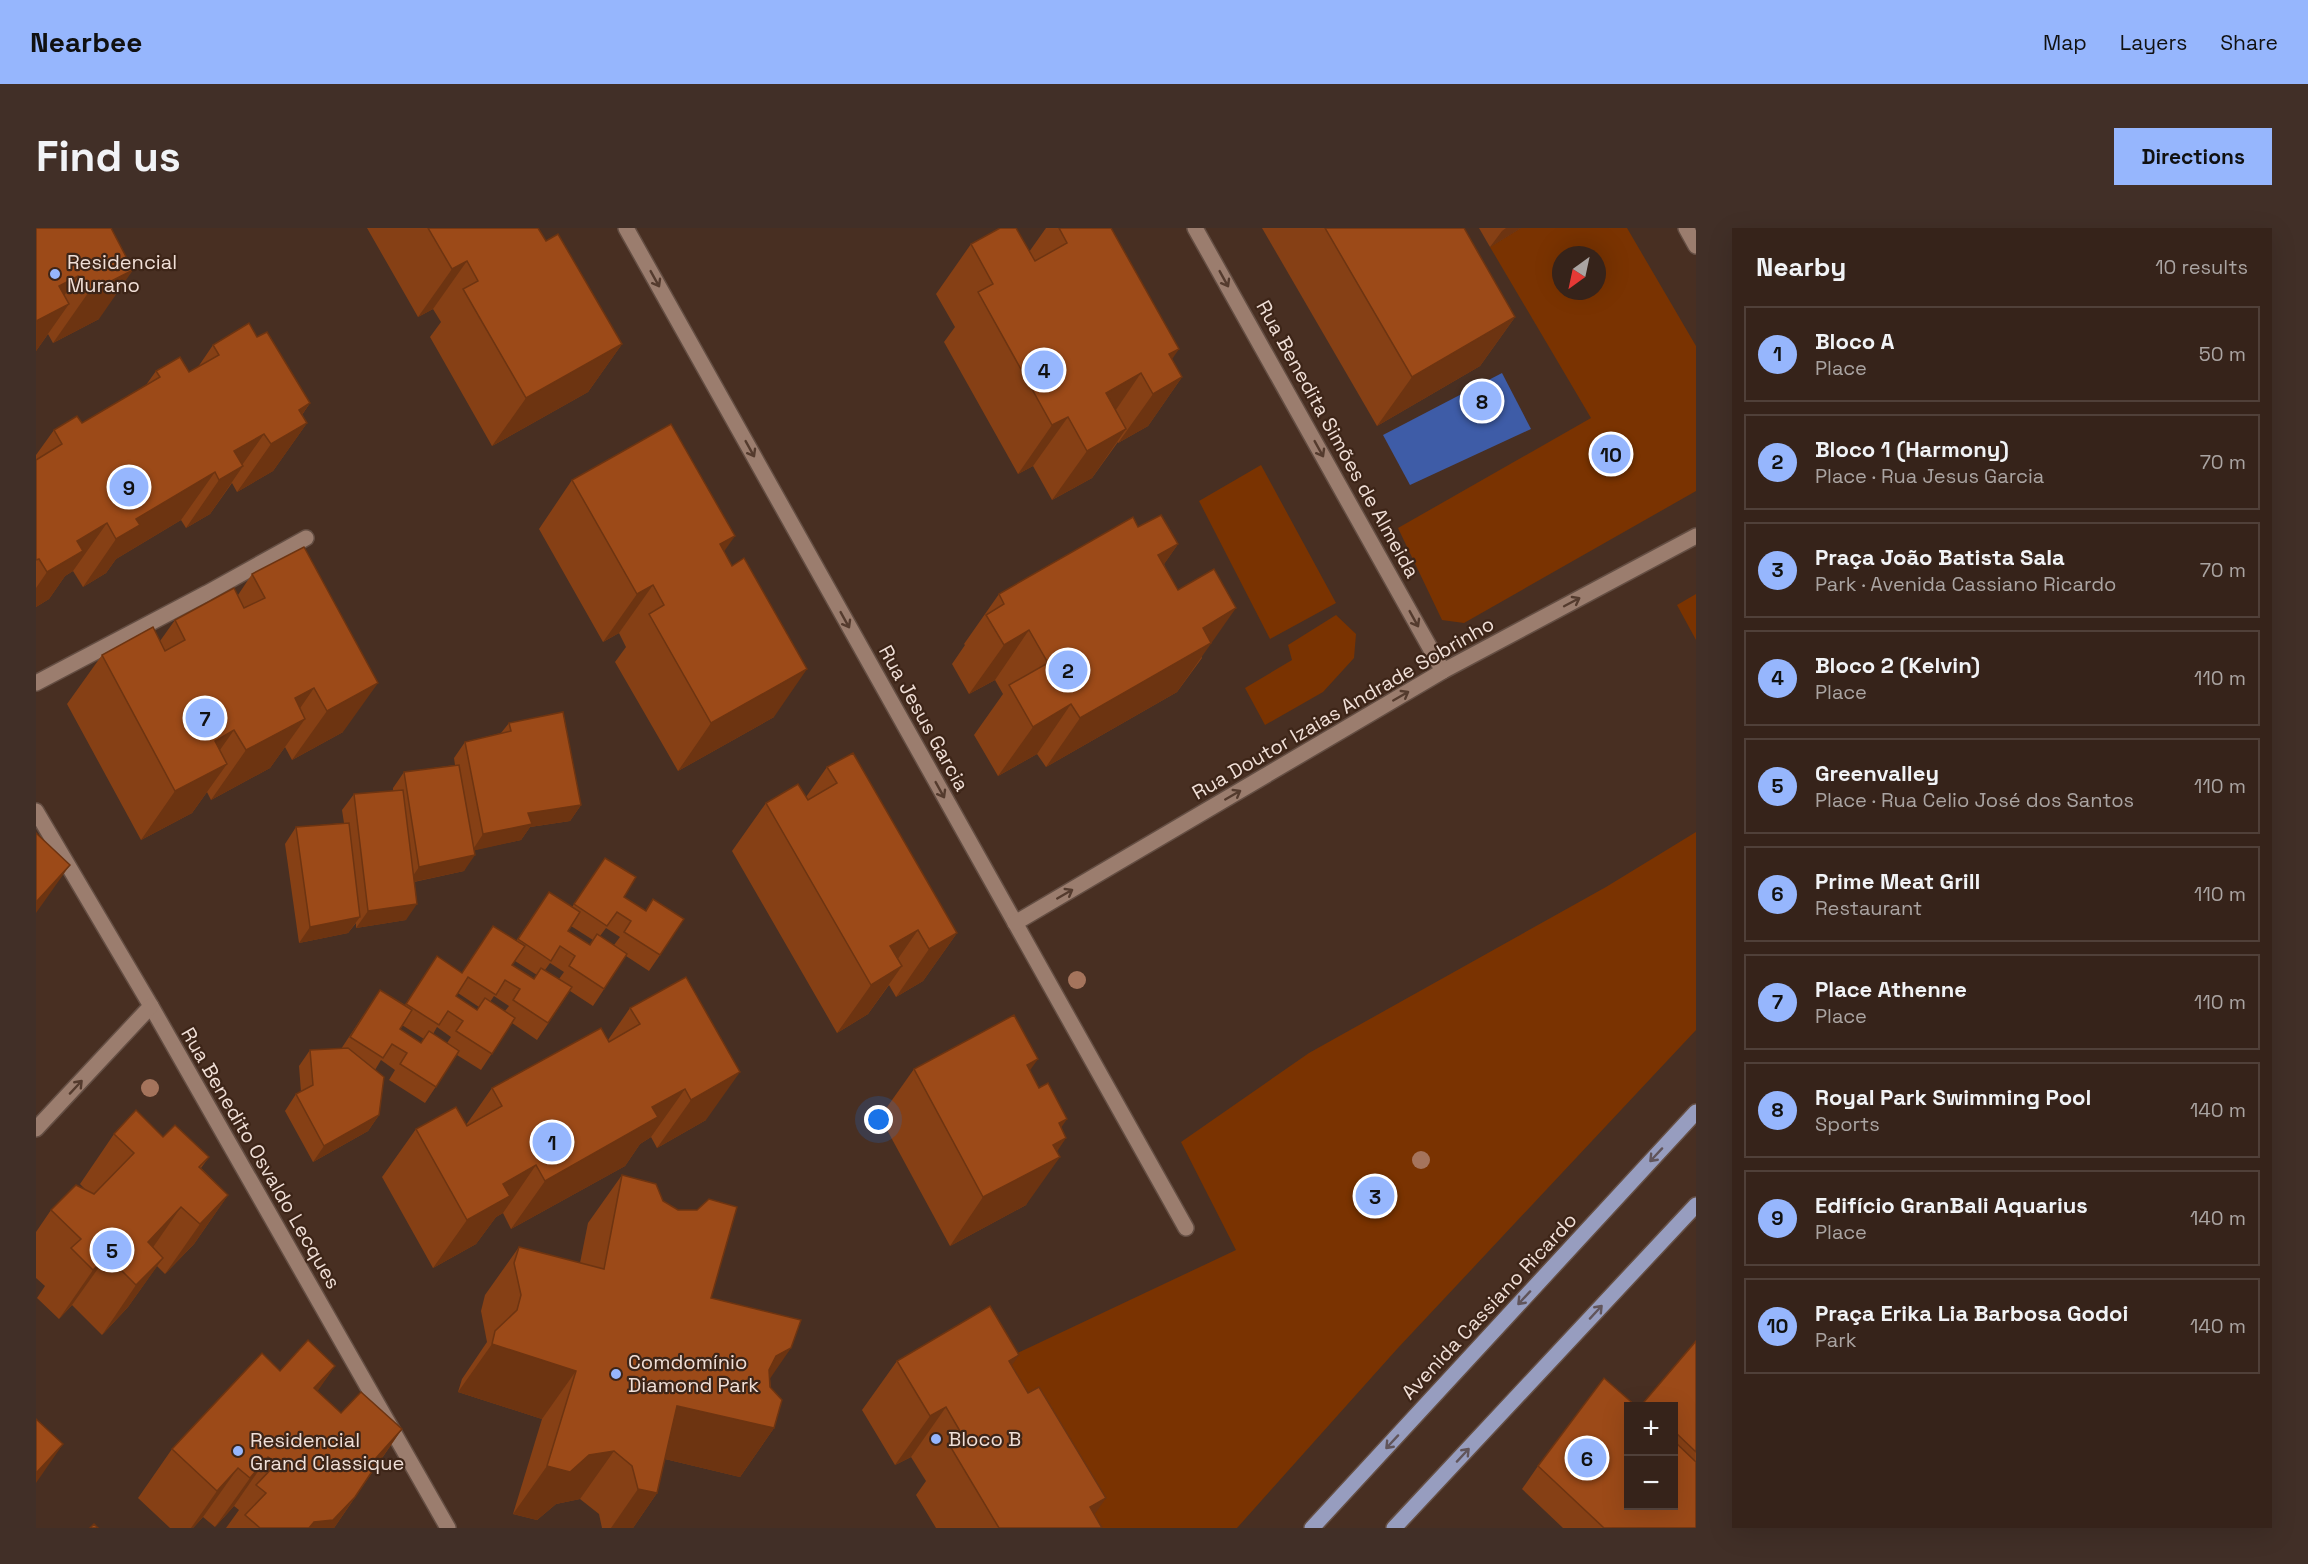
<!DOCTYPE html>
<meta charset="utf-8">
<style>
:root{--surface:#36231a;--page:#412f27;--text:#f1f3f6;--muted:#aaa4a2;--line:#504039;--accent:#96b6fd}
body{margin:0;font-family:"Space Grotesk",sans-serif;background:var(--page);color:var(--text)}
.controls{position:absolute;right:18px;bottom:18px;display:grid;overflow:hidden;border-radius:0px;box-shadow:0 6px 24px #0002}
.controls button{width:54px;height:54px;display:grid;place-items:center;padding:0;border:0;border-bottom:2px solid var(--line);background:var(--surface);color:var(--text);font:30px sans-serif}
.compass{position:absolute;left:1516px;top:18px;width:54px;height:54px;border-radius:50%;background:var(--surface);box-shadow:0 6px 24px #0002;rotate:213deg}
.you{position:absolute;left:843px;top:892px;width:21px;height:21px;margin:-15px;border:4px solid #fff;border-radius:50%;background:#1a73e8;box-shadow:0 0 0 9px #1a73e833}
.badge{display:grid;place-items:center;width:39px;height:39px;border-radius:50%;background:var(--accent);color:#111;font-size:20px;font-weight:700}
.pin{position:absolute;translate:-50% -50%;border:3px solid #fff;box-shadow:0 2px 6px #0006}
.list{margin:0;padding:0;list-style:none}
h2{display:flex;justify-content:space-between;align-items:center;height:78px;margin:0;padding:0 24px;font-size:26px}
h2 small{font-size:20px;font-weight:400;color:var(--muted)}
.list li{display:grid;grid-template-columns:39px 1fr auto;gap:18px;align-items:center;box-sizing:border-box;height:96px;margin:0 12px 12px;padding:0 12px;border:2px solid var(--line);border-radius:0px}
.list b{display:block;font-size:22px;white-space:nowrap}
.list p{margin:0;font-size:20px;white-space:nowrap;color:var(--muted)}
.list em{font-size:20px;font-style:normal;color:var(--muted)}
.map{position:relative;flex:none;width:1660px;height:1300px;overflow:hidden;border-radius:0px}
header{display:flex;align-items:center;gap:36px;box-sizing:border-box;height:84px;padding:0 30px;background:var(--accent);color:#111}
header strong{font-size:28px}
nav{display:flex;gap:33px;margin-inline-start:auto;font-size:21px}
.intro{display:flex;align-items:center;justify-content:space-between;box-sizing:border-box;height:144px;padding:0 36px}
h1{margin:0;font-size:42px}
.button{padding:15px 27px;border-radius:0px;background:var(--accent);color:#111;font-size:21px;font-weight:700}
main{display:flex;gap:36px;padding:0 36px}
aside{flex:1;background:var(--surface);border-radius:0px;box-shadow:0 6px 24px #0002}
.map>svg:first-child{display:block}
.green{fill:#7a3301;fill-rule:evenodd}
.water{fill:#3e5ca7}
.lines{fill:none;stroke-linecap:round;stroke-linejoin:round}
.street-casing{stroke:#644e43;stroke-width:18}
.secondary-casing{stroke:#644e43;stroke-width:18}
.primary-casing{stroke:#644e43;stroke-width:18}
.street{stroke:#9b7d6e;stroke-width:15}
.secondary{stroke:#9b7d6e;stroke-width:15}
.primary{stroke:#979dbf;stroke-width:15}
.tree{fill:#a5745c}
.wall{fill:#864015;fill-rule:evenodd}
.shaded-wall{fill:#6d3411}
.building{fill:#9c4a18;stroke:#6d3411;stroke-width:1.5}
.oneway{stroke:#543b2e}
.oneway2{stroke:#61555b}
.poi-dot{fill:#96b6fd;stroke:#3d2518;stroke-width:2}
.labels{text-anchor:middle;stroke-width:4.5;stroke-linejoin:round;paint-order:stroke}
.poi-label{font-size:20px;fill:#f0dfd7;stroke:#3d2518;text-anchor:start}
.street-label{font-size:20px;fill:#f0dfd7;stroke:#3d2518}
</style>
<header>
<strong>Nearbee</strong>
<nav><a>Map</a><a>Layers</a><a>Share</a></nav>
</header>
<div class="intro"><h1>Find us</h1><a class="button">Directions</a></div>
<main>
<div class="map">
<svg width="1660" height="1300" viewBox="0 0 1660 1300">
<rect width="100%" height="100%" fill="#482f22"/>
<!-- green -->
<g class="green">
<path d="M1485,0H1591L1660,118V263L1428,395L1406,392L1362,300L1555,190L1454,19ZM1525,27H1561V63H1525Z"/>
<polygon points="1225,237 1300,375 1234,411 1163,273"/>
<polygon points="1660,366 1660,412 1641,377"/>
<polygon points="1300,387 1320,406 1318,430 1287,464 1229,497 1209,460 1256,432 1252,417"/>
<polygon points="1660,604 1660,802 1361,1121 1201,1300 1027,1300 939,1145 1200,1022 1145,914 1273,825 1570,659"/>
</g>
<!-- water -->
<polygon class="water" points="1466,145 1495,201 1374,257 1347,207"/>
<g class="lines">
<defs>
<g id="street">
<polyline points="590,0 1150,1000"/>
<polyline points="1159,0 1407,443"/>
<polyline points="0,455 171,365 270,310"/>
<polyline points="0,583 115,778 412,1300"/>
<polyline points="979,695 1407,443 1660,308"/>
<polyline points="0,901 115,778"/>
</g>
<polyline id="secondary" points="1650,0 1660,18"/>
<g id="primary">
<polyline points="1276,1300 1660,884"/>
<polyline points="1358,1300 1660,977"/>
</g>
</defs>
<!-- street casing -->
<use href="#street" class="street-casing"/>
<!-- secondary casing -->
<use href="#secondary" class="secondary-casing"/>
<!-- primary casing -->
<use href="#primary" class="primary-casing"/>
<!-- street -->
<use href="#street" class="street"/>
<!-- secondary -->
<use href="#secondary" class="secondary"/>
<!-- primary -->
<use href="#primary" class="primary"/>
</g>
<!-- trees -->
<g class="tree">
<circle cx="1041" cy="752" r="9"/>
<circle cx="114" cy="860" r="9"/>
<circle cx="1385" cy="932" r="9"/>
</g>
<!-- wall -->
<g class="wall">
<polygon points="0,0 75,0 63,91 17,115 12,106 0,123"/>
<polygon points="331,0 502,0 510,13 586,116 552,164 456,218 394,109 405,94 397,81 382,89"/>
<polygon points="1010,0 1075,0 1136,131 1146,149 1112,198 1082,215 1082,214 1056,250 1016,272 997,238 982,246 908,114 919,99 900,66 935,16 993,24"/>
<polygon points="1226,0 1428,0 1479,89 1444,138 1341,198"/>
<polygon points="1443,0 1485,0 1454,19"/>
<polygon points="221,109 274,175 266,187 271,195 237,243 201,264 196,255 174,286 150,300 145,292 80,331 70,345 47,359 37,343 29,348 13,371 0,379 0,227 18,202 46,195 110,157 120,143 153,144 162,139 177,117"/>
<polygon points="536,252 688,324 738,489 642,543 579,434 590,419 583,405 567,414 503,301"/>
<polygon points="1102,299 1142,316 1128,336 1166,430 1141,464 1010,539 1001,526 962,548 938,507 967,466 959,452 933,466 916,436 929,417 928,416 963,366"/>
<polygon points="216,346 307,504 256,532 249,519 234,540 175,572 171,564 156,585 105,612 31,476 66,427 124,413 139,392 202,367"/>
<polygon points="473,495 545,577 534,593 494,599 485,612 438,622 428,643 378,654 370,692 320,700 320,695 312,705 263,715 249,616 260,599 308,595 306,582 318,566 357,563 357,560 368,544 419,537 418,530 429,514 465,505"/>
<polygon points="791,539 921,705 887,753 860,769 853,757 832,786 801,805 696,623 730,575 770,569"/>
<path d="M569,630L588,669L609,683L617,671L624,727L613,743L590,728L557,778L534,763L501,812L476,795L445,842L421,827L389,875L353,852L359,842L345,832L339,842L343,887L332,903L277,934L249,883L260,866L265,864L263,838L274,822L305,821L344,762L369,777L401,728L426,745L457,698L480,713L513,664L536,679ZM535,698L557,712L553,717L532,703ZM570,700L584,709L578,717L564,708ZM479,733L501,747L498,751L476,737ZM514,735L528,744L523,751L509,742ZM422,765L443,779L441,782L420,768ZM458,768L473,778L469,783L454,774ZM366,797L388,811L385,815L364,801ZM401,799L415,809L411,815L397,806Z"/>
<polygon points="594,780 670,892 621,920 615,909 604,916 589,938 475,1001 467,985 460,989 440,1016 397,1040 346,949 380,901 430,897 456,860 572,812"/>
<polygon points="878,841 994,843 1025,900 990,977 914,1018 844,889"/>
<polygon points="78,906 127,909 173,929 165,940 192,967 158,1016 129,1046 121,1038 92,1079 66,1107 36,1077 23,1091 1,1070 9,1058 0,1050 0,1004 15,982 51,963 44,956"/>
<polygon points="586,947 627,973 675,1070 734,1151 738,1200 704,1249 629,1231 621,1265 597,1300 566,1300 563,1286 544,1271 520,1276 501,1292 477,1286 506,1191 422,1164 426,1151 451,1114 445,1083 449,1067 483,1019 544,1035 552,995"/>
<polygon points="1660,1113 1660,1300 1527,1300 1486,1261 1502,1238 1638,1278 1638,1179 1605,1179"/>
<polygon points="861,1133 976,1138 1066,1300 900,1300 880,1267 890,1253 875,1229 859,1237 826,1182"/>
<polygon points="299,1138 281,1163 305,1185 366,1201 298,1300 190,1300 203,1282 198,1278 179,1299 167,1289 157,1300 134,1300 102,1270 136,1221 244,1143"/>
</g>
<!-- shaded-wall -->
<g class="shaded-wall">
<polygon points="1470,0 1485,0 1454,19 1466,3"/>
<polygon points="431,33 397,81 382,89 416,41"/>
<polygon points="97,42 63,91 17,115 52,65"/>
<polygon points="42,48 16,85 33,76 0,123 0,90 23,58"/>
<polygon points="1479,89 1444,138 1341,198 1376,149"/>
<polygon points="586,116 552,164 456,218 490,170"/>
<polygon points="1143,121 1115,162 1133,126"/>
<polygon points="1105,145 1071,195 1070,165"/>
<polygon points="1146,149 1112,198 1082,215 1117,166"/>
<polygon points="274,175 253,205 271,195 237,243 201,264 235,216 263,182"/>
<polygon points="1032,189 997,238 982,246 1016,197"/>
<polygon points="1090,201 1056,250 1016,272 1051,223"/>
<polygon points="228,206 204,240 207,238 174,286 150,300 183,252 198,223"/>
<polygon points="179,244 145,292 80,331 70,345 47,359 80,311 100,291"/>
<polygon points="71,295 37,343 29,348 13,371 0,379 0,360 11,344 41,313"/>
<polygon points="699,308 665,356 684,316"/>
<polygon points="1142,316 1108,365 1122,327"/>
<polygon points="617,357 583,405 567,414 601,366"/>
<polygon points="1200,380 1141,464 1010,539 1044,490 1167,400"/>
<polygon points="993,402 959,452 933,466 968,417"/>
<polygon points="771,441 738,489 642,543 675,495"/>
<polygon points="342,455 307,504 256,532 291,483"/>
<polygon points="278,460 249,502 269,491 234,540 175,572 210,522 259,470"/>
<polygon points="1035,476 1001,526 962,548 997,499"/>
<polygon points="198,502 165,549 191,536 156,585 105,612 139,563 179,513"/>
<polygon points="545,577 534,593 494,599 485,612 436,623 447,606 492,585"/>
<polygon points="439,627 428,643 372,655 383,639"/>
<polygon points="34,637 0,685 0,686 0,674"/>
<polygon points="381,676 370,692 320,700 332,683"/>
<polygon points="324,689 312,705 263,715 274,699"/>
<polygon points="882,702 850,748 866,738 832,786 801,805 835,757 854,718"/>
<polygon points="921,705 887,753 860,769 893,721"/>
<polygon points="1002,831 968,879 991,837"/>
<polygon points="704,844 670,892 621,920 655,872"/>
<polygon points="649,861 615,909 604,916 589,938 475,1001 509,953 616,879"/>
<polygon points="343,887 332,903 277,934 288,918"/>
<polygon points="1031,891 998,939 1023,895"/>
<polygon points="1030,910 1014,934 1024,929 990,977 914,1018 947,969 1017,917"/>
<polygon points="500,937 467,985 460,989 440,1016 397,1040 431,992 467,956"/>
<polygon points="192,967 158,1016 129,1046 164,996"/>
<polygon points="145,979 111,1028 112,1014"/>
<polygon points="71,1028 36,1077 23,1091 57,1042"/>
<polygon points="127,1030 92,1079 66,1107 100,1057"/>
<polygon points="456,1116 540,1143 506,1191 422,1164"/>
<polygon points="755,1120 722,1168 707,1176 740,1128"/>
<polygon points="983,1127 949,1176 973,1133"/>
<polygon points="299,1138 265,1187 278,1160"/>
<polygon points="641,1178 738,1200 704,1249 608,1226"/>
<polygon points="910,1179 875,1229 859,1237 894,1188"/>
<polygon points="366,1201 332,1250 339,1231"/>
<polygon points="27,1216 0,1255 0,1245"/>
<polygon points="578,1223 544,1271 520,1276 501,1292 477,1286 511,1238 553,1227"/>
<polygon points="232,1229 198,1278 179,1299 214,1250"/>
<polygon points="202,1240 167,1289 157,1300 155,1300 181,1263"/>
<polygon points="602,1261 621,1265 597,1300 575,1300"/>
<polygon points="319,1269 298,1300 273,1300 278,1294"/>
<polygon points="1070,1270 1049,1300 1054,1279"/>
</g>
<!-- building -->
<g class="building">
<polygon points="0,0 75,0 97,42 52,65 42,48 23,58 33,76 0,93"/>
<polygon points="392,0 502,0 510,13 522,6 586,116 490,170 427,61 442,53 431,33 416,41"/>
<polygon points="964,0 980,0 999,33 1031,15 1023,0 1075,0 1143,121 1133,126 1146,149 1117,166 1105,145 1070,165 1090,201 1051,223 1032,189 1016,197 942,64 957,56 935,16"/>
<polygon points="1289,0 1428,0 1479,89 1376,149"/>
<polygon points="213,95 221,109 231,104 274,175 263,182 271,195 235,216 228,206 198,223 207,238 183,252 179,244 100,291 104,297 80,311 71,295 41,313 47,323 11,344 3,331 0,332 0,232 26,216 18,202 41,188 46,195 124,149 120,143 144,129 153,144 183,127 177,117"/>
<polygon points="635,196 699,308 684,316 696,338 708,330 771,441 675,495 613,386 628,377 617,357 601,366 536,252"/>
<polygon points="1125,287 1142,316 1122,327 1142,362 1178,341 1200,380 1167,400 1175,415 1044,490 1035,476 997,499 973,457 1012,435 993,402 968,417 950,387 968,376 963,366 1097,289 1102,299"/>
<polygon points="268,319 342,455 291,483 278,460 259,470 269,491 210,522 198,502 179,513 191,536 139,563 66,427 117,399 129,423 149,412 139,392 198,360 208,380 229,370 216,346"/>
<polygon points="527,484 545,577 492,585 496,596 447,606 429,514 475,503 473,495"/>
<polygon points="817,525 921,705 893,721 882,702 854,718 866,738 835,757 730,575 762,556 772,572 801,555 791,539"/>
<polygon points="423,537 439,627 383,639 368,544"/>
<polygon points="367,562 381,676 332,683 318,566"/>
<polygon points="313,595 324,689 274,699 260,599"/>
<polygon points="0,605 34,637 0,674"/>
<polygon points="569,630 600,649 588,669 610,683 617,671 648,691 624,727 588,704 595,693 581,684 571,698 538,676"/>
<polygon points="513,664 544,684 532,703 554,717 561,706 591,726 568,761 533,738 539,728 524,718 515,733 482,711"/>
<polygon points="457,698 489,718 476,737 498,751 505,740 536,759 512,795 477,772 484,761 469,752 460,767 432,749 420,768 441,782 449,770 479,790 456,826 420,803 427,793 412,783 403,797 370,776 401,728 426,745"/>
<polygon points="650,749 704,844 655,872 649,861 616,879 622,889 509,953 500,937 467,956 474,968 431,992 380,901 420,879 431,898 466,878 456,860 565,800 573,814 604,796 594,780"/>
<polygon points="344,762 376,782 364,801 385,815 393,803 423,823 400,859 364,836 371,825 356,816 347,830 314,809"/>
<polygon points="978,787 1002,831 991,837 1003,860 1012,855 1031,891 1023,895 1030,910 1017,917 1024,929 947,969 878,841"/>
<polygon points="312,820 348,849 343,887 288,918 260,866 277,857 274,822"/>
<polygon points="100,882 127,909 139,897 173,929 163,939 192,967 164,996 145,979 112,1014 127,1030 100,1057 71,1028 57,1042 35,1020 45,1011 15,982 40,957 58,966 98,925 78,906"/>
<polygon points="586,947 620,956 627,973 642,982 661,982 673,971 701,979 675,1070 765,1092 755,1120 740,1128 733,1142 734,1159 746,1172 738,1200 641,1178 621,1265 602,1261 596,1238 578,1223 553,1227 534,1244 511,1238 540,1143 456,1116 459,1103 481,1082 485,1067 478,1035 483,1019 568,1041"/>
<polygon points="954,1078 983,1127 973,1133 992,1165 1003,1159 1070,1270 1054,1279 1066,1300 963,1300 914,1218 928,1210 910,1179 894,1188 861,1133"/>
<polygon points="272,1112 299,1138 278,1160 305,1185 325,1164 366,1201 339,1231 337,1242 319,1269 297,1292 278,1294 273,1300 224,1300 209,1287 230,1265 220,1257 240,1236 232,1229 214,1250 202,1240 181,1263 136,1221 226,1125 244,1143"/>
<polygon points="1660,1113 1660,1224 1638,1203 1638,1179 1612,1179 1608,1174"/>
<polygon points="1568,1150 1601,1179 1593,1179 1593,1278 1638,1278 1638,1213 1660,1234 1660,1300 1568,1300 1502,1238"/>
<polygon points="0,1191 27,1216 0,1245"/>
<polygon points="58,1296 62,1300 54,1300"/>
</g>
<!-- one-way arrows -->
<defs><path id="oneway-shaft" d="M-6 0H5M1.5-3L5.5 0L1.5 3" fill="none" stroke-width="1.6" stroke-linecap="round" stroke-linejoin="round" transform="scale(1.5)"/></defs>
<g class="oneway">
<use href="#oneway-shaft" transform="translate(619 51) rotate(61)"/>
<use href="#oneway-shaft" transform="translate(1188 51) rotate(61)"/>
<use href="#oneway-shaft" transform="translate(714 221) rotate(61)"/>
<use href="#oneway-shaft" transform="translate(1283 221) rotate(61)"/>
<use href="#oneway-shaft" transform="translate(1536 374) rotate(-28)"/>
<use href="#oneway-shaft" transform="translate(1378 391) rotate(61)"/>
<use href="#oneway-shaft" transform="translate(809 392) rotate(61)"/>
<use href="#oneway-shaft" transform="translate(1365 468) rotate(-30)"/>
<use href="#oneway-shaft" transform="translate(904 562) rotate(61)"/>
<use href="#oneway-shaft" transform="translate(1197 567) rotate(-30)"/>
<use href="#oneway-shaft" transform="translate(1029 666) rotate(-30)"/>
<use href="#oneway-shaft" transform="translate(40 859) rotate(-47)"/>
</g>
<g class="oneway2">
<use href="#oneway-shaft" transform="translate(1620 927) rotate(133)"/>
<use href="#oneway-shaft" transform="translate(1488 1070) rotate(133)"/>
<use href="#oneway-shaft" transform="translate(1560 1084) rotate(-47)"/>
<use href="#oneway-shaft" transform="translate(1356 1214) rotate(133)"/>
<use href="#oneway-shaft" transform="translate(1427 1227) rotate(-47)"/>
</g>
<!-- markers -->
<g class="poi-dot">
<circle cx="19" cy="46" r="6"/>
<circle cx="580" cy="1146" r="6"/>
<circle cx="900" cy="1211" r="6"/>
<circle cx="202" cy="1223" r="6"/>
</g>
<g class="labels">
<!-- poi labels -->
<g class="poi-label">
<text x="31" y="41">Residencial<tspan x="31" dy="23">Murano</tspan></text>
<text x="592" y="1141">Comdomínio<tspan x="592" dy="23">Diamond Park</tspan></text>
<text x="912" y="1218">Bloco B</text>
<text x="214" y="1219">Residencial<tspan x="214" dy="23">Grand Classique</tspan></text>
</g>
<!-- street labels -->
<g class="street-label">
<text transform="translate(1302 211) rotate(61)" y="7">Rua Benedita Simões de Almeida</text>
<text transform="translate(1307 480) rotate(-30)" y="7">Rua Doutor Izaias Andrade Sobrinho</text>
<text transform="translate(888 490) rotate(61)" y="7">Rua Jesus Garcia</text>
<text transform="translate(225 930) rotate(60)" y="7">Rua Benedito Osvaldo Lecques</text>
<text transform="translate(1453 1078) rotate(-47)" y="7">Avenida Cassiano Ricardo</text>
</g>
</g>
</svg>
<div class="controls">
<button>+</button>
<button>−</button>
</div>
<svg class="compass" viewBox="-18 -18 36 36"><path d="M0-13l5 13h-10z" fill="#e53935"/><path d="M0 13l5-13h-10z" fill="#aaa4a2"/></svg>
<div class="you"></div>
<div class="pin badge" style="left:516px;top:914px">1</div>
<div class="pin badge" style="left:1032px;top:442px">2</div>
<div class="pin badge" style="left:1339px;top:968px">3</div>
<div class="pin badge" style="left:1008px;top:142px">4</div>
<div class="pin badge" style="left:76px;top:1022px">5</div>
<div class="pin badge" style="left:1551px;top:1230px">6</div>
<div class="pin badge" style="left:169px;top:490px">7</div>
<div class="pin badge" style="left:1446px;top:173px">8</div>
<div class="pin badge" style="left:93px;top:259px">9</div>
<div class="pin badge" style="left:1575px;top:226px">10</div>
</div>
<aside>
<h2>Nearby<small>10 results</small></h2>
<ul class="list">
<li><span class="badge">1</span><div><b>Bloco A</b><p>Place</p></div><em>50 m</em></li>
<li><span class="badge">2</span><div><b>Bloco 1 (Harmony)</b><p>Place · Rua Jesus Garcia</p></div><em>70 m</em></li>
<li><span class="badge">3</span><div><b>Praça João Batista Sala</b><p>Park · Avenida Cassiano Ricardo</p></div><em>70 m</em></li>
<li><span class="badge">4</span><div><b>Bloco 2 (Kelvin)</b><p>Place</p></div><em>110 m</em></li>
<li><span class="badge">5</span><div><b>Greenvalley</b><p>Place · Rua Celio José dos Santos</p></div><em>110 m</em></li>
<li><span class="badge">6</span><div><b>Prime Meat Grill</b><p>Restaurant</p></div><em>110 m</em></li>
<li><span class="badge">7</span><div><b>Place Athenne</b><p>Place</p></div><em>110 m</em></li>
<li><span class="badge">8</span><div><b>Royal Park Swimming Pool</b><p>Sports</p></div><em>140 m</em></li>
<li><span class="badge">9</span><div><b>Edifício GranBali Aquarius</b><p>Place</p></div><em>140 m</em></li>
<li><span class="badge">10</span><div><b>Praça Erika Lia Barbosa Godoi</b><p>Park</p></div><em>140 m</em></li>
</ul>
</aside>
</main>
